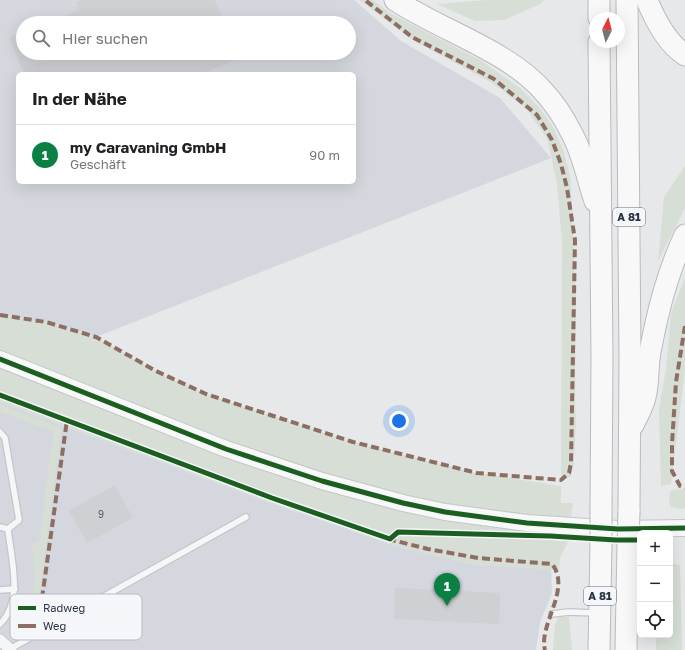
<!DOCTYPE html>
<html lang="de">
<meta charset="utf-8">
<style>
:root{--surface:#fff;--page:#f2f2f2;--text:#202124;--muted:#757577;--line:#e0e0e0;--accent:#0b8043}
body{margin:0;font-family:"Golos Text",sans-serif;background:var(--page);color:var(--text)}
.controls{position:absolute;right:12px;bottom:12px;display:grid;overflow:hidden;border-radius:6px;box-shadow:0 4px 16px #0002}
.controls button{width:36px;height:36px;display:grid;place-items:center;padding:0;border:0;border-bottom:1px solid var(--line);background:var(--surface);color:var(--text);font:20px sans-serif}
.compass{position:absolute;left:589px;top:12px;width:36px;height:36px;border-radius:50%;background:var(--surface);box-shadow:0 4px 16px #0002;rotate:6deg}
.you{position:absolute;left:399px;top:421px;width:14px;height:14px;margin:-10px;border:3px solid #fff;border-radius:50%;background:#1a73e8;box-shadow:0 0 0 6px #1a73e833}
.badge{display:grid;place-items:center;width:26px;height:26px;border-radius:50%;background:var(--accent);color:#fff;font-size:13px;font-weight:700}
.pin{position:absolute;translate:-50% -33px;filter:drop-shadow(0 1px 2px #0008)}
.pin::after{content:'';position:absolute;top:21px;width:14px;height:12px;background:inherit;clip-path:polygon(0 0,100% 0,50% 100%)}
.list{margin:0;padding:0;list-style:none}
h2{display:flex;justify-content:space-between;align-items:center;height:52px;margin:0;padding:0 16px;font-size:17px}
h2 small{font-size:13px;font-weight:400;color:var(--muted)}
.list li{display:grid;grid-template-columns:26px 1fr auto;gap:12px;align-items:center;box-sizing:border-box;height:60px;padding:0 16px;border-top:1px solid var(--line)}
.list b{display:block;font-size:15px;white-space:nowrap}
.list p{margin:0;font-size:13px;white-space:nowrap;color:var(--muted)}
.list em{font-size:13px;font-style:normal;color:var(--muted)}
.icon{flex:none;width:22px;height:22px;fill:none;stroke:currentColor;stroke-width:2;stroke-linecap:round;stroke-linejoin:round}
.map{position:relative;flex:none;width:685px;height:650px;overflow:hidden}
.search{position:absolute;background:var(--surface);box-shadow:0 4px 16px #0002;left:16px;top:16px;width:340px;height:44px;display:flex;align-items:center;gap:10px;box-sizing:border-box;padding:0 14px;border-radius:22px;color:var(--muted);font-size:15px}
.panel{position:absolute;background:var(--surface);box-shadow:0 4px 16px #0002;left:16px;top:72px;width:340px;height:112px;border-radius:6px}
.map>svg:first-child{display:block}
.built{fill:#d4d7dd;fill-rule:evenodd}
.green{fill:#d6ded6}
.building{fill:#ced0d3}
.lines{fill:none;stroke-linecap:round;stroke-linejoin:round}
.lane-casing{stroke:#c4c6c8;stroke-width:8}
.street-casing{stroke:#c4c6c8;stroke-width:13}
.secondary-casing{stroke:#c4c6c8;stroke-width:18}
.highway-casing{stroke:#b8bbbf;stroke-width:23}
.lane{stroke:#f5f6f7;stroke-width:5.5}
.street{stroke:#f5f6f7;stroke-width:11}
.secondary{stroke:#f8f8f8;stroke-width:16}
.highway{stroke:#f8f8f8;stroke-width:21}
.highway-bridge-casing{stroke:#b8bbbf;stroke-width:23;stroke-linecap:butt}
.highway-bridge{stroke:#f8f8f8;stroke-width:21}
.quiet{stroke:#8d6e63;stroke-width:4;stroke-dasharray:8 4;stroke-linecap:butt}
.cycleway-casing{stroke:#f4f6f9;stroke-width:8}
.cycleway{stroke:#1b5e20;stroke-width:5}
.labels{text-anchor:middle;stroke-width:3;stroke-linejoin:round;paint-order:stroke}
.number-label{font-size:10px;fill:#545c69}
.shield{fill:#f4f6f9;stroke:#676e7b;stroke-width:1}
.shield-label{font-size:11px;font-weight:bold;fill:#2b3445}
.key{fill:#f4f6f9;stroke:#b8bcc3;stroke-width:1}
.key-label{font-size:11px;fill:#2b3445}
</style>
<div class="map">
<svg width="685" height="650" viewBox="0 0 685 650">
<rect width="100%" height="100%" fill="#e6e8ea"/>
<!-- built -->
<g class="built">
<path d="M0,0H354L401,41L500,98L551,158L96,337L46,322L0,315ZM23,23H349V53H23ZM18,74H354V182H18Z"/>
<polygon points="0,402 264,501 401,548 476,565 551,569 552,593 540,622 536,650 0,650"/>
</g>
<!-- green -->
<g class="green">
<polygon points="359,0 373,0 390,13 480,60 520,88 540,108 553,127 564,152 570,176 572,207 576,299 575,399 576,422 574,462 571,476 561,480 562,242 557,183 547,138 525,107 492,83 413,40"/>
<polygon points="488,0 544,0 540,4 504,20 475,21 437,4"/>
<polygon points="685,166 685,208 658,261 664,197"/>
<polygon points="685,277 685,370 671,484 661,486 659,409 666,369 671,313"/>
<polygon points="0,315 46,322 96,337 156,371 206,394 353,442 477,473 561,486 561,503 573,503 567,544 560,557 559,570 476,565 401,548 264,501 0,402"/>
<polygon points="0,404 62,428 41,583 33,628 27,625 35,579 32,543 39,542 53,432 0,412"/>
<polygon points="685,489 685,509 671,507 669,502 670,491 674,490"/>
<polygon points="670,563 680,565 682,650 656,650 656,635 670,635"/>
<polygon points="559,617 569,617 572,650 553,650 555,624"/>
</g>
<!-- building -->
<g class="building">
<polygon points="82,0 215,0 225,23 46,23 79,10 76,2"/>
<polygon points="23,32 23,53 236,53 239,59 200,74 24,74 9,37"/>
<polygon points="115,485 133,518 87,543 69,511"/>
<polygon points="395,588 500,593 499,624 394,619"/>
</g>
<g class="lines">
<defs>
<g id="lane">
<path d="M0,432L5,438L19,520L8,529C11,559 24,600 0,624"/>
<polyline points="0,527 8,529"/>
<polyline points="0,590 15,589"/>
<polyline points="552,614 569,612 596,613"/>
<polyline points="10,649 246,517"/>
</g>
<polyline id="street" points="0,640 11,650"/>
<polyline id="secondary" points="0,359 226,449 322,481 403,503 445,512 527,523 618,529 685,528"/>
<g id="highway">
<path d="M395,0C440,30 509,51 544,92C555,104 564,118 571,132C583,153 587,178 595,201"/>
<polyline points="599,0 599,18"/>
<polyline points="627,0 630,357 629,512"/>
<path d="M647,0C655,20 667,43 685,55"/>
<polyline points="599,42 602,357 601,511"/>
<path d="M633,425C637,416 643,407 645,397C649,383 647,367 650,352C658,310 667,274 685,235"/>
<polyline points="599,650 601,542"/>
<polyline points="626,650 628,543"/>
</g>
</defs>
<!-- lane casing -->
<use href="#lane" class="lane-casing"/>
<!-- street casing -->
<use href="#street" class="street-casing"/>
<!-- secondary casing -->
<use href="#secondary" class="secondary-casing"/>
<!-- highway casing -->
<use href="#highway" class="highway-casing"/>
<!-- lane -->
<use href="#lane" class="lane"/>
<!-- street -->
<use href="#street" class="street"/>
<!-- secondary -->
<use href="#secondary" class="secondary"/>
<!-- highway -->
<use href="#highway" class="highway"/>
<defs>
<g id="highway-bridge">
<polyline points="601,542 601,511"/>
<polyline points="628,543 629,512"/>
</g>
</defs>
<!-- highway-bridge casing -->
<use href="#highway-bridge" class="highway-bridge-casing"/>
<!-- highway-bridge -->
<use href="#highway-bridge" class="highway-bridge"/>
<!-- quiet -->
<g class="quiet">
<polyline points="0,315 46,322 96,337 156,371 206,394 353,442 477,473 561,480 569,473 571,463 575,240 567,188 561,164 552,140 537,115 494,79 412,37 365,0"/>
<polyline points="685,326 676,382 672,444 672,471 680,486 685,488"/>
<path d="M388,539L428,549L478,558L552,564C572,589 538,625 545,650"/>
<polyline points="37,634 67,420"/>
</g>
<defs>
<g id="cycleway">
<polyline points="0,359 226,449 322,481 403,503 445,512 527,523 618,529 685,528"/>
<polyline points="0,395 272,498 390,539 398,532 550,536 616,540 640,540"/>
</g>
</defs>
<!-- cycleway casing -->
<use href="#cycleway" class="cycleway-casing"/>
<!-- cycleway -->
<use href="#cycleway" class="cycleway"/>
</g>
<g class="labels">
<!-- number labels -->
<g class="number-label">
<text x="101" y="518">9</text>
</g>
<!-- shield labels -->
<g class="shield">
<rect x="613" y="208" width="32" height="18" rx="3"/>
<rect x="584" y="587" width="32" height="18" rx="3"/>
</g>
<g class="shield-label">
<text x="629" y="221">A 81</text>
<text x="600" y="600">A 81</text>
</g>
</g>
<!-- legend -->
<rect x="10" y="594" width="132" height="46" rx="6" class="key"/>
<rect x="18" y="606" width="18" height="4" fill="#1b5e20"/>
<rect x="18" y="624" width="18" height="4" fill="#8d6e63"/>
<g class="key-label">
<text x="43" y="612">Radweg</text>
<text x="43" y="630">Weg</text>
</g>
</svg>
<div class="controls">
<button>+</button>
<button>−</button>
<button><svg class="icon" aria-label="locate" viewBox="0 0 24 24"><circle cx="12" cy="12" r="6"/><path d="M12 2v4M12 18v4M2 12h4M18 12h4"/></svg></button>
</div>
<svg class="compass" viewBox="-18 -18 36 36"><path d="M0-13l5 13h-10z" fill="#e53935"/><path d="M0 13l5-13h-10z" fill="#757577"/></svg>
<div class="you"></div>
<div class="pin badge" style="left:447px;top:606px">1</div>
<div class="search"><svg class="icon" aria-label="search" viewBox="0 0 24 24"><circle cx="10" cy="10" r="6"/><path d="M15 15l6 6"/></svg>Hier suchen</div>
<section class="panel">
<h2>In der Nähe<small></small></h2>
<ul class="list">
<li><span class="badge">1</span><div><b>my Caravaning GmbH</b><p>Geschäft</p></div><em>90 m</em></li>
</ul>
</section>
</div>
